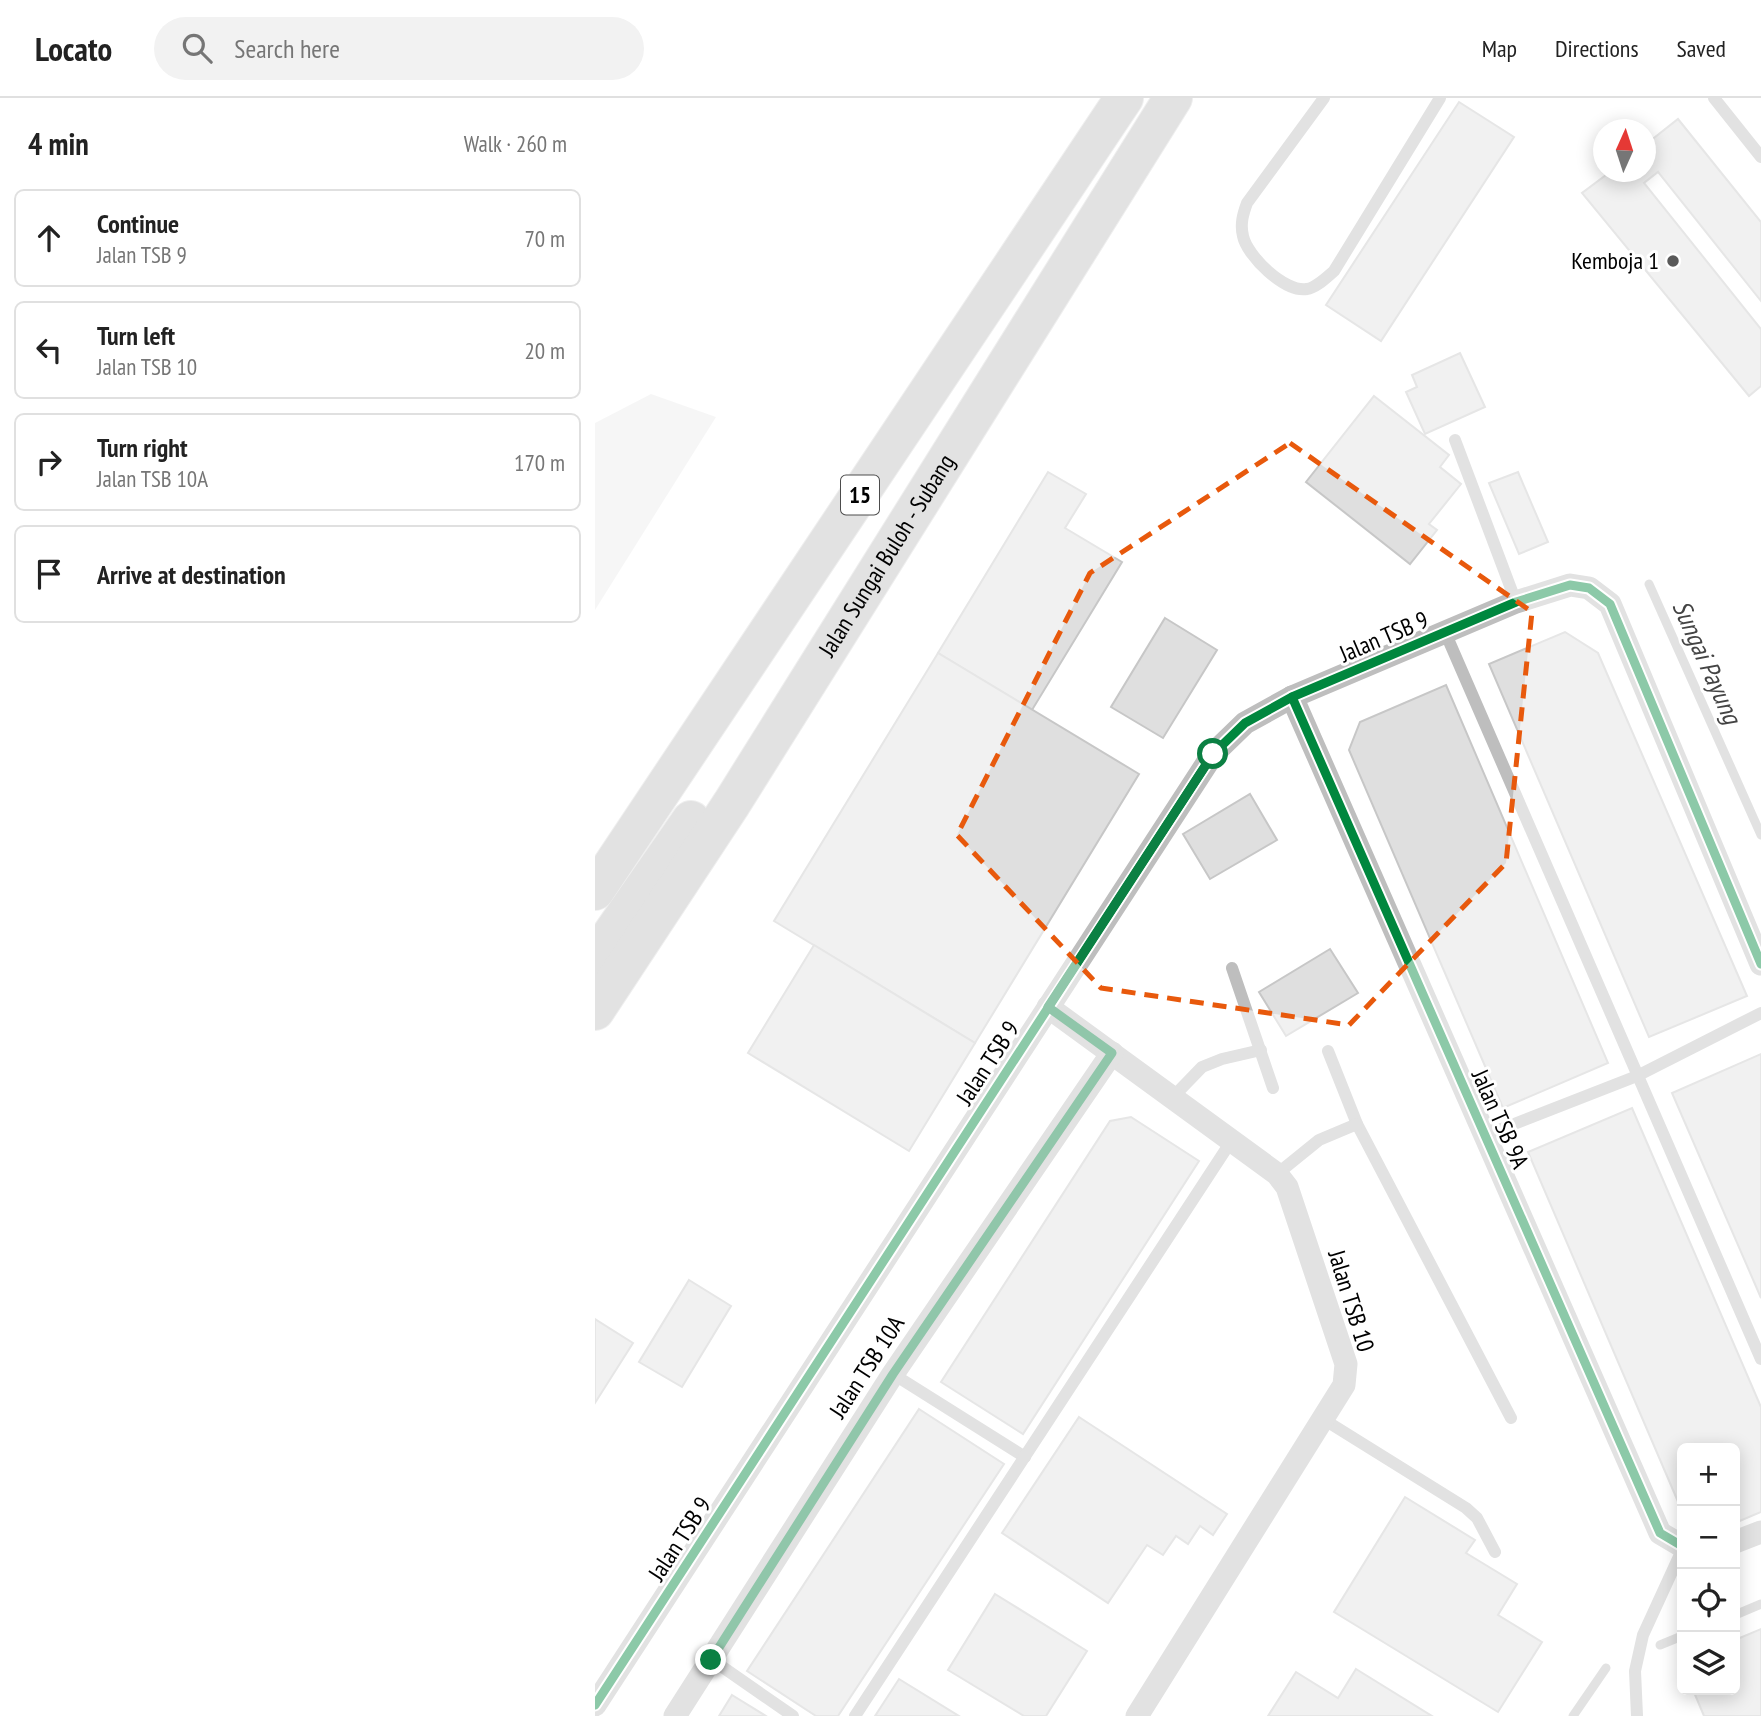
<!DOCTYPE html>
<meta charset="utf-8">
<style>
:root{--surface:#fff;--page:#f2f2f2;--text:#222;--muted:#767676;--line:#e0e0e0}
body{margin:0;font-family:"PT Sans Narrow",sans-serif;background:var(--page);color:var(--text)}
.controls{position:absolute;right:21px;bottom:21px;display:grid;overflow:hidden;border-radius:10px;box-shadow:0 4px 18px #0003}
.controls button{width:63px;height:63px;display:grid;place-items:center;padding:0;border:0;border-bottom:2px solid var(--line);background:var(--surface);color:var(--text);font:35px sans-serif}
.compass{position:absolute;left:998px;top:21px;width:63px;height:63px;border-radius:50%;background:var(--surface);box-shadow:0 4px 18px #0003;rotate:3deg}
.stop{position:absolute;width:21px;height:21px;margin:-16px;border:5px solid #0b8043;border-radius:50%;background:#fff}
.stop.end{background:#0b8043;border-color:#fff;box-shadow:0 2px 7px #0008}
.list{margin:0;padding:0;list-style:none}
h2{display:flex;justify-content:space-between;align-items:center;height:91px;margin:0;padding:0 28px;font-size:30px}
h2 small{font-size:23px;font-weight:400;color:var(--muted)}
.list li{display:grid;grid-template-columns:46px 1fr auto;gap:21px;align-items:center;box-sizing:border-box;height:98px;margin:0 14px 14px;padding:0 14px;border:2px solid var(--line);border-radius:10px}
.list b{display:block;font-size:26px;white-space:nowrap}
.list p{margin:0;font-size:23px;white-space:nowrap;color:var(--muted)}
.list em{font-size:23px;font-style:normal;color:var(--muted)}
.icon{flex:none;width:38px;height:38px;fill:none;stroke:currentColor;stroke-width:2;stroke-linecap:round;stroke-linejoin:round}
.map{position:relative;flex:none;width:1166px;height:1618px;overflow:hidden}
header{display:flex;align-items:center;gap:42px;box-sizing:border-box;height:98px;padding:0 35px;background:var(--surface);border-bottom:2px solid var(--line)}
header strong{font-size:33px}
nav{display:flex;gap:38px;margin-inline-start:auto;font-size:24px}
.search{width:490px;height:63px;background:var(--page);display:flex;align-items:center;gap:18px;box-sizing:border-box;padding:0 24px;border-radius:38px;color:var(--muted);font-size:26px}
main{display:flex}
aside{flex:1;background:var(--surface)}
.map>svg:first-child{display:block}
.green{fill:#ececec}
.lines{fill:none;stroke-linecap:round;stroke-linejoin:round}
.stream{stroke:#bfbfbf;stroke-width:9}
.building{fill:#dfdfdf;stroke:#c7c7c7;stroke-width:2}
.highway-casing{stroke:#dbdbdb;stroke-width:40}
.lane{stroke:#bebebe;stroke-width:12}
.street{stroke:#bebebe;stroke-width:23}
.highway{stroke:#bebebe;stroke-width:38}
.cycleway-casing{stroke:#fff;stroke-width:13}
.cycleway{stroke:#00873e;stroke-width:9}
.route{stroke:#0b8043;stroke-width:9}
.marked{fill:none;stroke:#e8590c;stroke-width:5;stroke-dasharray:14 9;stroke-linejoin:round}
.poi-dot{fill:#595959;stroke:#fff;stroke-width:2.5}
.labels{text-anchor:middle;stroke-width:6;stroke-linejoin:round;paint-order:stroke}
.shield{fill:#fff;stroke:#4c4c4c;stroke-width:2}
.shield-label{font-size:23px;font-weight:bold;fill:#000}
.poi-label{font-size:24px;fill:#000;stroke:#fff;text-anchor:end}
.street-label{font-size:24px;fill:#000;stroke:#fff}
.water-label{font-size:26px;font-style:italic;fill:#444;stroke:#fff}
</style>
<header>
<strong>Locato</strong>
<div class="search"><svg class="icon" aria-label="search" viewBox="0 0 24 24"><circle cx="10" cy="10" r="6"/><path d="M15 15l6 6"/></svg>Search here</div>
<nav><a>Map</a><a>Directions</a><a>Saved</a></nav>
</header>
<main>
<aside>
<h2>4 min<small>Walk · 260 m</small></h2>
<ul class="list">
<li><svg class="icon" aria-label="ahead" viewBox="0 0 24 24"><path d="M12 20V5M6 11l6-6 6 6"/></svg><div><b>Continue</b><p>Jalan TSB 9</p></div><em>70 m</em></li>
<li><svg class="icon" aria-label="left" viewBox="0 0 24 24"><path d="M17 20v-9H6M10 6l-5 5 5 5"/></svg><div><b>Turn left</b><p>Jalan TSB 10</p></div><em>20 m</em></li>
<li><svg class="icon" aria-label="right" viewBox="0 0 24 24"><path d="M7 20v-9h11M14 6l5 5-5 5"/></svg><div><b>Turn right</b><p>Jalan TSB 10A</p></div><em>170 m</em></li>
<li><svg class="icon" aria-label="arrive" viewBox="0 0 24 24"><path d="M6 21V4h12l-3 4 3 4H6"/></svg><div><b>Arrive at destination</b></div></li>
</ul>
</aside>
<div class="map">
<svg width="1166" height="1618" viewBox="0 0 1166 1618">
<rect width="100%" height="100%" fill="#fff"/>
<!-- green -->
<polygon class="green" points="56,296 121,319 0,512 0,325"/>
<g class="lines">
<!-- stream -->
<g class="stream">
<polyline points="1054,486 1166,737"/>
<polyline points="1140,1517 1166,1506"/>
<polyline points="1065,1547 1087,1538"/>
<polyline points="978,1618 1011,1570"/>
</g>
</g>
<!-- building -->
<g class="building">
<polygon points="864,4 919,39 786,243 731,207"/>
<polygon points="1083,21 1166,124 1166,203 1063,74 1049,85 1166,231 1166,288 1154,298 987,95 1015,74 1035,74 1038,78 1043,74 1050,74 1050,67 1057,62 1050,55 1050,47"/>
<polygon points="865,255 890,309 830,336 811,294 822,289 817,277"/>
<polygon points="779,298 854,357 845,369 866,386 834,426 842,432 815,466 711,384"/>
<polygon points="453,374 491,396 470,430 527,464 437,612 343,555"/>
<polygon points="923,374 953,444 924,456 894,385"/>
<polygon points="570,520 622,552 568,640 516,609"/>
<polygon points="970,534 1003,555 1152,898 1054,939 894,566"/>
<polygon points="343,555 544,676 380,945 179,823"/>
<polygon points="851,587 1013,965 908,1010 754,652 765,624"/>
<polygon points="655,696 682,742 615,781 588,736"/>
<polygon points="219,847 380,945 314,1053 153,955"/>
<polygon points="735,851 763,895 691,938 664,894"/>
<polygon points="1166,956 1166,1200 1077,995"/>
<polygon points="1037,1010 1166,1309 1166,1414 1140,1425 1140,1350 1087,1350 1087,1413 933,1054"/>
<polygon points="536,1019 604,1063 428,1336 346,1284 515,1023"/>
<polygon points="94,1182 136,1208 87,1289 44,1264"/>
<polygon points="0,1221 38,1245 0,1305"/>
<polygon points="324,1311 409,1366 243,1618 221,1618 152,1573"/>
<polygon points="484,1319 632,1416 618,1437 605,1428 593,1446 581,1438 568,1457 552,1447 513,1505 407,1435"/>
<polygon points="810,1399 880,1442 871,1455 922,1486 903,1517 947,1544 903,1614 739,1514"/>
<polygon points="400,1496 492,1553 451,1618 429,1618 353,1572"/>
<polygon points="1166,1531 1166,1618 1109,1618 1098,1592 1140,1592 1140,1542"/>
<polygon points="761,1571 837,1618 673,1618 701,1574 743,1600"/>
<polygon points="304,1581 364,1618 280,1618"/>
<polygon points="137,1597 171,1618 124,1618"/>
</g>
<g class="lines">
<defs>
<g id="highway">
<polyline points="0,793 529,0"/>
<polyline points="0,860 96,722"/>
<path id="s1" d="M0,913L137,705L578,0"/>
</g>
</defs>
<!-- highway casing -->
<use href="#highway" class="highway-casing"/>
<!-- lane -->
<g class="lane">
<path d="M729,0L652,105C648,116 645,126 648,138C652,158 690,195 712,191C721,190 732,179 739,173L845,0"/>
<polyline points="1119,0 1166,59"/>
<polyline points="860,342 921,504"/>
<polyline points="850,534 1166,1261"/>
<polyline points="637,870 678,990"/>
<polyline points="733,953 762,1026 916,1320"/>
<polyline points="578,999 607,969 627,961 666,952"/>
<polyline points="891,1037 1042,978 1166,915"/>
<polyline points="682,1076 724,1042 762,1026"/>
<polyline points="298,1276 430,1359"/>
<polyline points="728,1321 871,1410 882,1420 900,1454"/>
<polyline points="116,1561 198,1618"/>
<polyline points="260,1618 637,1042"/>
<polyline points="1042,1618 1040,1573 1048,1537 1087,1452"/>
</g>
<!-- street -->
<g class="street">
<polyline points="697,599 1065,1435 1087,1448"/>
<polyline points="453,909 682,1076 692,1089 751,1266 749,1287 542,1618"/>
<polyline points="1140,1444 1166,1434"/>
<polyline points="0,1607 618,656 650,625 697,599 921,504 975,487 994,490 1015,506 1166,866"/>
<polyline points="80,1618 298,1276 517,955"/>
</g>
<!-- highway -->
<use href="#highway" class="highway"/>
<defs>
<g id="cycleway">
<polyline points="697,599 1065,1435 1087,1448"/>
<polyline points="0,1607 618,656 650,625 697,599 921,504 975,487 994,490 1015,506 1166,866"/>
</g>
</defs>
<!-- cycleway casing -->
<use href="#cycleway" class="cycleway-casing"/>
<!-- cycleway -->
<use href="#cycleway" class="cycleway"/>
</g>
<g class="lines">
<!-- route -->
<polyline class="route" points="116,1562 298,1276 517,955 453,909 618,656"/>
</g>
<!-- marked area -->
<path d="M0 0H1166V1618H0ZM695,345L937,514L911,765L754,927L506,890L362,737L495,475Z" fill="#fff" fill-opacity=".55" fill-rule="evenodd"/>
<path class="marked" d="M695,345L937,514L911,765L754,927L506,890L362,737L495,475Z"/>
<!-- markers -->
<circle class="poi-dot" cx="1078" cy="163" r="7"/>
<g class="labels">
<!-- shield labels -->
<rect class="shield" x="246" y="377.5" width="38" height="39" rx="5"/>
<g class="shield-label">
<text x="265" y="405">15</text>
</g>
<!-- poi labels -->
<g class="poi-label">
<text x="1064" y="171">Kemboja 1</text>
</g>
<!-- street labels -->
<g class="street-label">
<text dy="8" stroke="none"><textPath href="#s1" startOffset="541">Jalan Sungai Buloh - Subang</textPath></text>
<text transform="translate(789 539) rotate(-23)" y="8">Jalan TSB 9</text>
<text transform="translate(393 965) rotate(-57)" y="8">Jalan TSB 9</text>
<text transform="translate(905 1021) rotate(66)" y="8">Jalan TSB 9A</text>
<text transform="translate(756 1203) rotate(73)" y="8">Jalan TSB 10</text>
<text transform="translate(272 1269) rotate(-57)" y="8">Jalan TSB 10A</text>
<text transform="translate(85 1441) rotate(-57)" y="8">Jalan TSB 9</text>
</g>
<!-- water labels -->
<g class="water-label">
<text transform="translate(1112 564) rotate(66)" y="9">Sungai Payung</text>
</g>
</g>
</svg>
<div class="controls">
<button>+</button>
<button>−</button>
<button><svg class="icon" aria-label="locate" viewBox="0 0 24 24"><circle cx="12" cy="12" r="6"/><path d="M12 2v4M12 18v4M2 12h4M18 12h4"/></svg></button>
<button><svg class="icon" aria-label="layers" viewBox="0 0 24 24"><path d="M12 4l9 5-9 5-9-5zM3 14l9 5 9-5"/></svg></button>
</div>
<svg class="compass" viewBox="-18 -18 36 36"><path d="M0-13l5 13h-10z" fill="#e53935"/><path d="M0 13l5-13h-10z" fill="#767676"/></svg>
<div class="stop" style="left:618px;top:656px"></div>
<div class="stop end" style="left:116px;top:1562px"></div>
</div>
</main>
